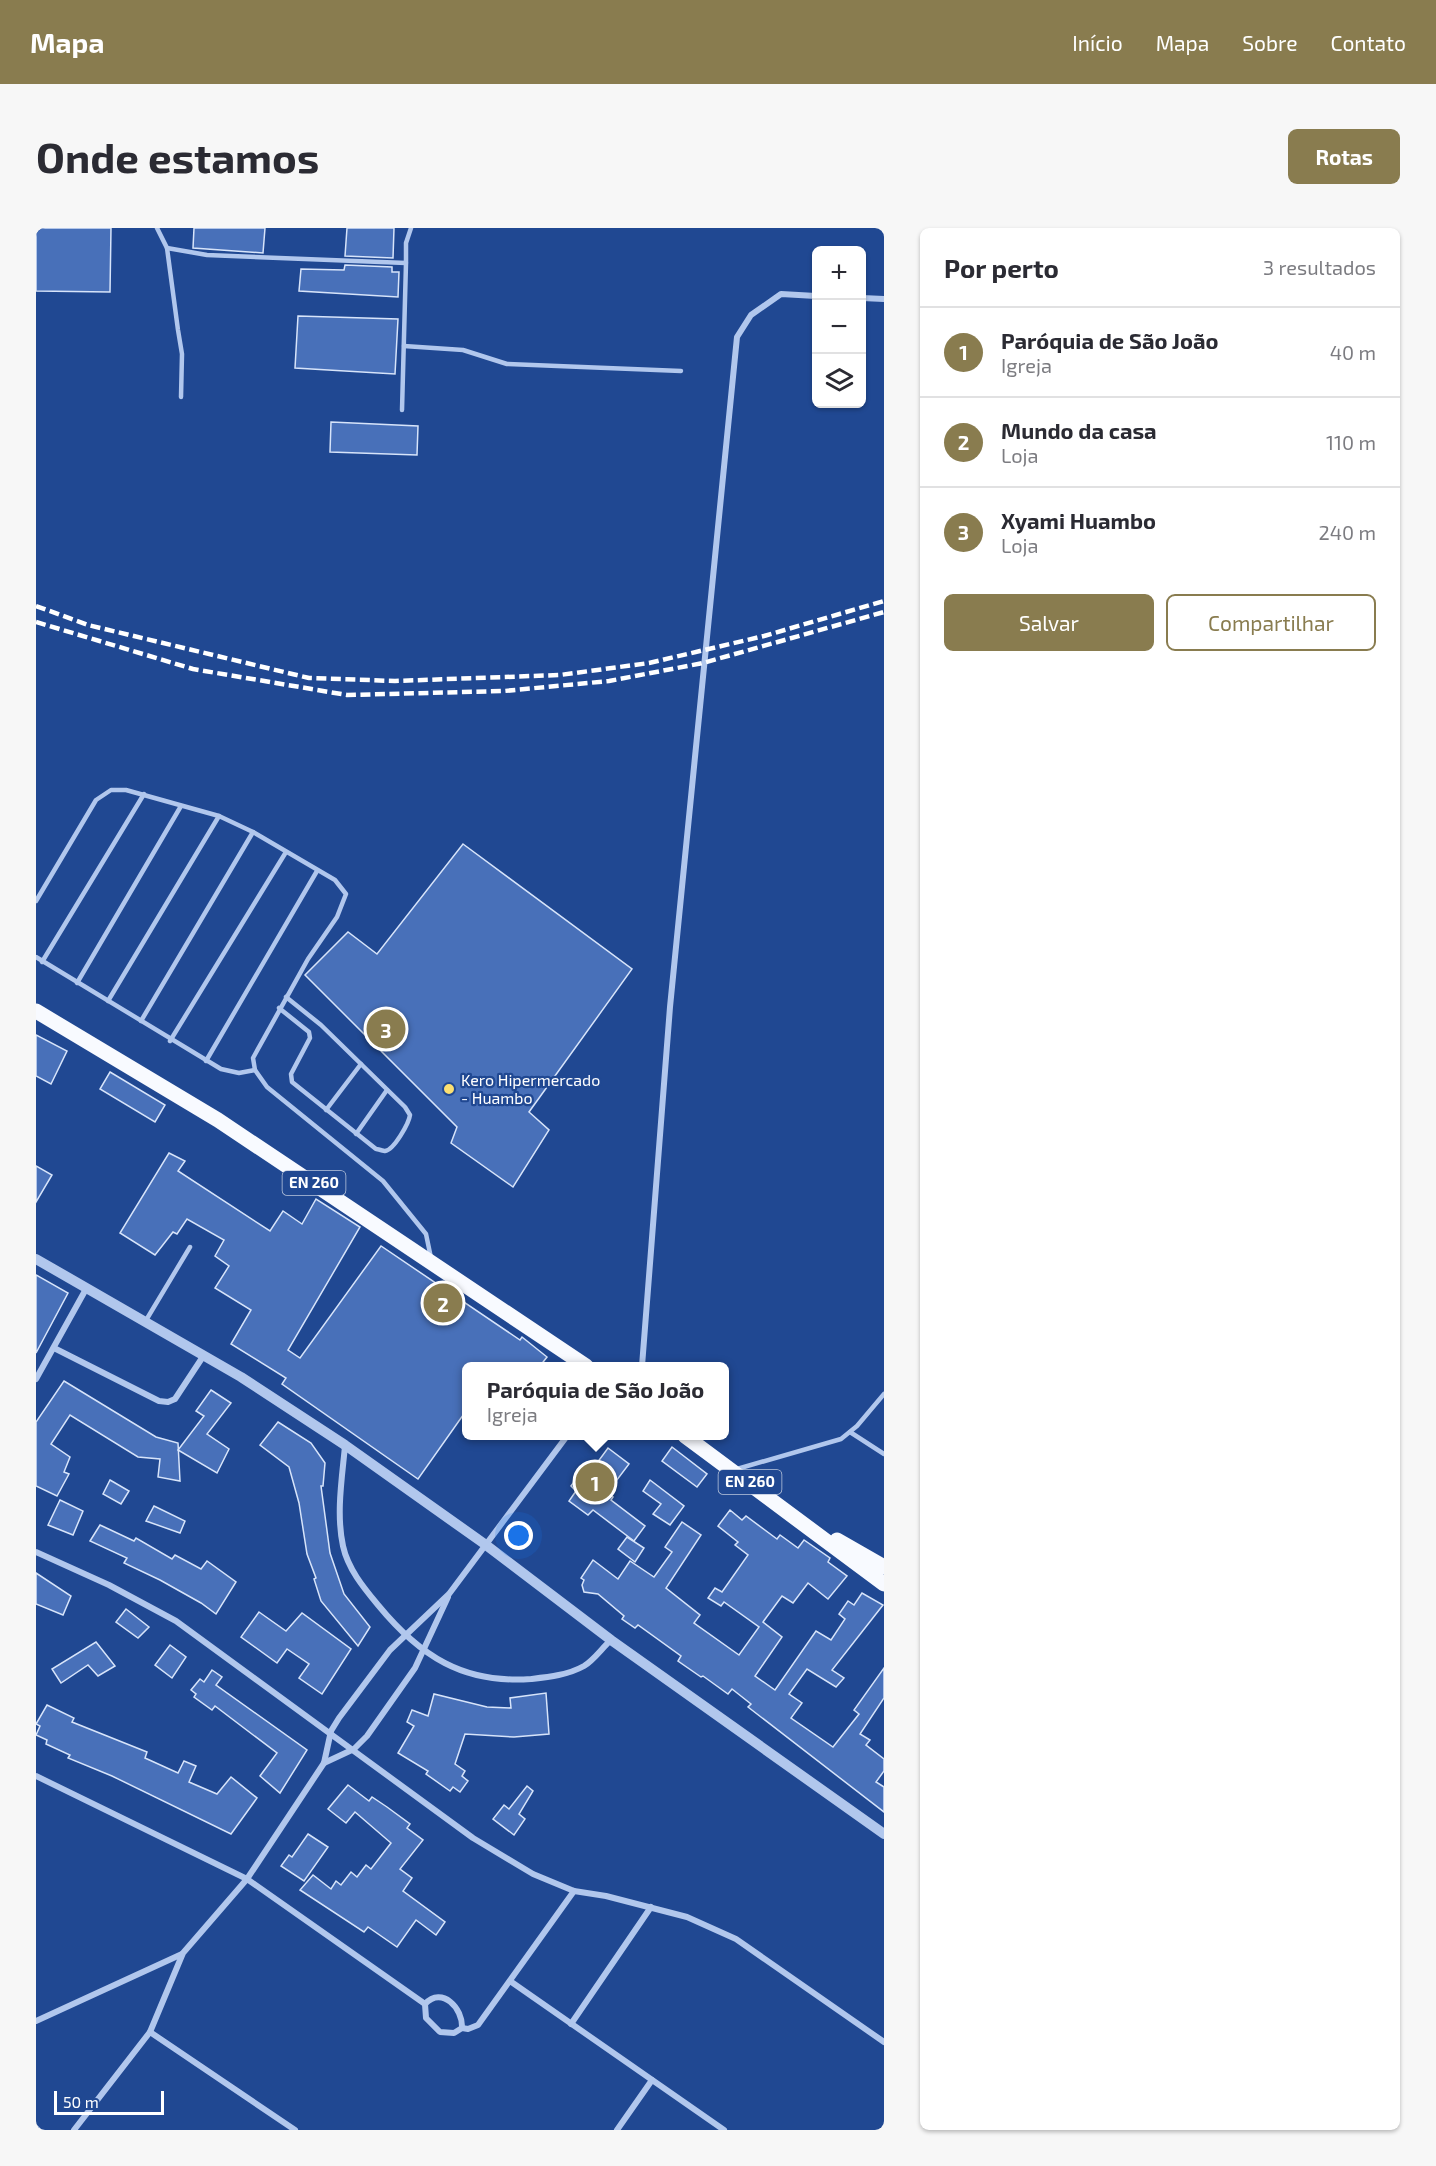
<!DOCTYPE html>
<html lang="pt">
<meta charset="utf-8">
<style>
:root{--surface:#fff;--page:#f7f7f7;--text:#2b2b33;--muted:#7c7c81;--line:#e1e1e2;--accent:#897c4f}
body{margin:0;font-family:"Exo 2",sans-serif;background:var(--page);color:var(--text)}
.controls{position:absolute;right:18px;top:18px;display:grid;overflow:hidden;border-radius:9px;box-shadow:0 2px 4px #0004}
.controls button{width:54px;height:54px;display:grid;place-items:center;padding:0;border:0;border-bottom:2px solid var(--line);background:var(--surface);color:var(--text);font:30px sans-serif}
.scale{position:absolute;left:18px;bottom:15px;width:110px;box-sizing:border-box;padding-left:6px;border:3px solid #fff;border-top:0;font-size:16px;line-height:21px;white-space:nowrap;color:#fff;-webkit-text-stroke:4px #204892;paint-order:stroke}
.you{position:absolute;left:483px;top:1308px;width:21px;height:21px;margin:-15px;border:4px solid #fff;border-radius:50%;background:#1a73e8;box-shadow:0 0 0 9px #1a73e833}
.badge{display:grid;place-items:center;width:39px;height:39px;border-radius:50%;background:var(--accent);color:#fff;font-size:20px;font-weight:700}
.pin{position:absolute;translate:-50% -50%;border:3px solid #fff;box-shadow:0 2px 6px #0006}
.popup{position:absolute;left:426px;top:1134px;width:267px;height:78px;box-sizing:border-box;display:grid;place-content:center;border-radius:9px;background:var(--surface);filter:drop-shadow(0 2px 4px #0005);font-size:20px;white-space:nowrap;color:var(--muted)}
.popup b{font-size:22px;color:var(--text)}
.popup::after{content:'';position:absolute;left:50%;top:100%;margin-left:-12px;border:12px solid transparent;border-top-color:var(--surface)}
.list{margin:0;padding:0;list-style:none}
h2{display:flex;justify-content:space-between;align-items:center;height:78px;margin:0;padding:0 24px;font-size:26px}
h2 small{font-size:20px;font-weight:400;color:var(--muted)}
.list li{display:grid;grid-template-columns:39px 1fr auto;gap:18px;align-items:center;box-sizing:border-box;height:90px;padding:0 24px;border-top:2px solid var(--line)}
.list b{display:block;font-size:22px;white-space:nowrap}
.list p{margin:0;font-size:20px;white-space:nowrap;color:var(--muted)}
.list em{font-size:20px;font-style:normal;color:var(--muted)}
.actions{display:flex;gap:12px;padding:18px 24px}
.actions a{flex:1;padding:14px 0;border:2px solid var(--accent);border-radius:9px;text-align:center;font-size:21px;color:var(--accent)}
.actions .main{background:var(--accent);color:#fff}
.icon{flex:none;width:33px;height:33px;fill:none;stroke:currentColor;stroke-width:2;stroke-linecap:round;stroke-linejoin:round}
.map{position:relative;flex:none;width:848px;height:1902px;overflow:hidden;border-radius:9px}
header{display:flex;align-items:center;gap:36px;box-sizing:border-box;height:84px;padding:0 30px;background:var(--accent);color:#fff}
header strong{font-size:28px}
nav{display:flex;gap:33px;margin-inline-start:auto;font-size:21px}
.intro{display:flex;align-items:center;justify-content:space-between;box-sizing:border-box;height:144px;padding:0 36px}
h1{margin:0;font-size:42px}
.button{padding:15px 27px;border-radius:9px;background:var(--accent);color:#fff;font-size:21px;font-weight:700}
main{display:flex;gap:36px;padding:0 36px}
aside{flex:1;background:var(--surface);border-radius:9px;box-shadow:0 2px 4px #0004}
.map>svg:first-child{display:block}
.building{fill:#4870b9;stroke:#d7e4fa;stroke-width:1.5}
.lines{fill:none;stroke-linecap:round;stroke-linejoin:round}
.service{stroke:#b1c7ed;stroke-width:4.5}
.minor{stroke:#b1c7ed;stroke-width:6}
.tertiary{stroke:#b1c7ed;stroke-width:10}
.primary{stroke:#f8faff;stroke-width:15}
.rail{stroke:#fff;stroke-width:4.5;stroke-dasharray:10 4.5;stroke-linecap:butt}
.poi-dot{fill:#fbdf72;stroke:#204892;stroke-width:2}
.labels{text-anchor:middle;stroke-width:4.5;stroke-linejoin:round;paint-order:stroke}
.shield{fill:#204892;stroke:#bcc8de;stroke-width:1.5}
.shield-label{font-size:15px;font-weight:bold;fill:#fff}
.poi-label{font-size:16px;fill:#fff;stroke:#204892;text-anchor:start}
</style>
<header>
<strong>Mapa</strong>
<nav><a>Início</a><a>Mapa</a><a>Sobre</a><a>Contato</a></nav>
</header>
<div class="intro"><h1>Onde estamos</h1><a class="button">Rotas</a></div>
<main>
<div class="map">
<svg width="848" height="1902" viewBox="0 0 848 1902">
<rect width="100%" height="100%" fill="#204892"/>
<!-- building -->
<g class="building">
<polygon points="0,0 75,0 74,64 0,63"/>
<polygon points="158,0 229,0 227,25 157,20"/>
<polygon points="311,0 358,0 357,30 309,28"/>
<polygon points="309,37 356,39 356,44 363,44 362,69 263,63 265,41 308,42"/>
<polygon points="262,88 362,91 359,146 259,140"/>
<polygon points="295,194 382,198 381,227 294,224"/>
<polygon points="427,616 596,741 493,884 513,902 477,959 415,915 421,899 269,747 312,704 341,726"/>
<polygon points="0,807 31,823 15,856 0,848"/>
<polygon points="74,844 129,877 119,894 64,861"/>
<polygon points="133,925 149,933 142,943 234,1003 247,983 266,996 280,971 324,999 252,1122 264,1130 345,1018 484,1112 486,1109 511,1129 504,1138 430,1138 430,1183 382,1251 246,1156 250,1150 195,1116 215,1082 179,1060 193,1038 179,1028 188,1012 151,991 141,1006 137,1004 119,1027 84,1005"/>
<polygon points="0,938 16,947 0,974"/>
<polygon points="0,1047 32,1065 0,1125"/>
<polygon points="28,1153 120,1209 142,1215 144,1253 122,1249 124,1231 102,1229 34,1187 15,1216 34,1229 28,1244 33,1246 21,1268 0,1258 0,1194"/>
<polygon points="175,1162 195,1175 171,1206 193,1221 181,1245 142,1222 168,1188 160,1183"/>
<polygon points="242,1194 275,1215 289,1235 287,1258 285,1258 294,1325 308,1366 334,1399 322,1418 285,1373 278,1351 280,1350 271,1326 263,1275 253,1239 224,1217"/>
<polygon points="636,1219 671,1246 661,1259 626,1233"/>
<polygon points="572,1220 593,1236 571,1265 577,1269 575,1272 609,1298 598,1313 557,1282 552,1287 533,1273 540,1263 535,1258 544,1246 550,1250"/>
<polygon points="74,1252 93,1263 85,1276 67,1266"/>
<polygon points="614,1252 648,1278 634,1297 617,1286 625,1276 607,1263"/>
<polygon points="24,1272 47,1283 37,1307 12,1297"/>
<polygon points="118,1278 149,1293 144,1305 110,1293"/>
<polygon points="694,1282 706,1292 710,1288 741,1311 744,1307 762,1320 768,1312 794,1330 792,1334 811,1348 792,1371 772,1355 757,1375 746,1368 727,1394 746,1409 719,1448 739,1462 780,1403 795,1412 809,1391 803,1386 812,1373 818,1377 826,1365 847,1377 796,1442 808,1450 800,1459 771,1441 753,1466 766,1475 755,1490 797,1519 823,1486 818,1482 848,1440 848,1470 824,1506 834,1512 830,1517 848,1531 848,1543 840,1554 848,1559 848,1584 712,1479 715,1476 696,1461 692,1466 667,1448 665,1449 642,1433 645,1428 602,1397 599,1400 586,1391 588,1388 562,1366 548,1364 546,1357 548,1352 545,1350 557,1332 582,1351 594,1333 618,1349 636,1324 629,1319 646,1294 665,1307 630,1360 664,1387 658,1395 703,1427 723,1399 688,1374 685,1378 672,1370 679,1360 686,1364 712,1327 699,1317 702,1314 682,1298"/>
<polygon points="64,1297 98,1313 100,1310 136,1331 139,1327 165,1341 171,1333 200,1354 180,1386 165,1375 124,1352 88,1335 91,1330 54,1313"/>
<polygon points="591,1309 608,1320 599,1334 582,1321"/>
<polygon points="0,1345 35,1368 27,1387 0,1376"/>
<polygon points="90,1381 113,1399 102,1410 80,1394"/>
<polygon points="223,1384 250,1403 266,1385 315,1421 286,1466 263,1450 273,1436 251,1421 241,1435 205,1409"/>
<polygon points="60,1414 79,1438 62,1448 52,1437 25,1455 16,1441"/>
<polygon points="134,1417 150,1429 136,1450 119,1437"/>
<polygon points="176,1442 186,1449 180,1457 271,1522 244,1565 224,1548 241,1525 179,1478 176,1482 158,1469 160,1466 155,1462 164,1451 168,1454"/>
<polygon points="510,1465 513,1506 478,1509 429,1506 419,1536 429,1543 426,1548 432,1553 424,1564 417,1559 414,1563 390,1546 392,1543 362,1525 378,1498 371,1494 376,1482 392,1488 398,1466 451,1479 475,1480 474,1470"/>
<polygon points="11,1477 38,1490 36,1494 111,1524 109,1530 142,1545 148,1533 160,1538 153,1554 181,1566 195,1549 221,1570 195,1606 76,1548 32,1530 34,1527 10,1516 11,1512 0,1507 4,1498 0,1496"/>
<polygon points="312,1557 333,1573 336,1569 351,1579 374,1596 371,1600 387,1612 364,1641 376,1650 367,1663 409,1694 400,1707 380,1692 361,1719 332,1699 328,1704 264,1662 277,1647 295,1661 300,1653 305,1657 315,1644 321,1649 330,1637 335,1641 355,1615 319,1584 310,1595 292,1581"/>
<polygon points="491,1558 497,1563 483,1586 489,1591 478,1607 457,1591 468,1577 473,1581"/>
<polygon points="272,1606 292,1619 268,1653 245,1638 253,1627 256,1629"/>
</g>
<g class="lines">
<!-- service -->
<g class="service">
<polyline points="121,0 131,20 142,102 146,126 145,169"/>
<polyline points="131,20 171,27 370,35 370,15 375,0"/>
<polyline points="368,118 427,122 471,136 645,143"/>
<polyline points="366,182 370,35"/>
<polyline points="0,673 60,572 75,562 90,562 183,588 217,604 299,652 310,666 301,689 272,731 217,830 219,842 231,859 347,953 390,1006 395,1030"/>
<polyline points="0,729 185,841 203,845 219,842"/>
<polyline points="6,734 108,566"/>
<polyline points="41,755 145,578"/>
<polyline points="72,773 183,588"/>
<path d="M243,780L273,804L274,810L255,846L256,854L340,921C341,921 348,923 349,923C358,922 373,895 374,887L369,879L285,797L250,769"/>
<polyline points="105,793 217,604"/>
<polyline points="134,813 250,624"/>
<polyline points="170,833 281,643"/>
<polyline points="290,882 325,836"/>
<polyline points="320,906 351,862"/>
<polyline points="109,1094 154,1019"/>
<polyline points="814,1204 848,1226"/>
<polyline points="701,1241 805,1211 821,1198 848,1166"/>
</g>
<!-- minor -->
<g class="minor">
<polyline points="826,70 848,71"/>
<polyline points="18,1120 123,1173 132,1174 139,1171 168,1127"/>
<polyline points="606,1138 634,779 701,109 715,87 745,66 780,68"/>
<polyline points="0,1151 50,1061"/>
<path d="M309,1218C306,1250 300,1286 307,1318C312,1341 328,1360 342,1377C384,1428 427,1456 495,1451C513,1449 532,1447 548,1438C558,1432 566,1420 575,1412"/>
<polyline points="0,1324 73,1357 140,1393 437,1610 497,1646 538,1663 570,1668 651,1689 700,1711 848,1814"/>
<polyline points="288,1535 318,1521 331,1508 379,1440 412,1369"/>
<polyline points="0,1548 211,1651 389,1776"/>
<polyline points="474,1753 688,1902"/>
<polyline points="0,1793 146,1726"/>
<polyline points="535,1796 615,1679"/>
<path d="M426,1800C427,1780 406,1758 389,1776L390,1790L404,1804L418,1805L426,1800L432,1801L442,1797L538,1663"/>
<polyline points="114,1804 259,1902"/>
<polyline points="0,1900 2,1902"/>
<polyline points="38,1902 114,1804 147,1725 211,1651 288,1535 295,1503 303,1490 354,1422 413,1366 531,1208"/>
<polyline points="581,1902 616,1852"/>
</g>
<!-- tertiary -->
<polyline class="tertiary" points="0,1031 205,1149 309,1217 450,1317 575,1412 848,1606"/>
<!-- primary -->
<g class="primary">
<polyline points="0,783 182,892 550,1138"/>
<polyline points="649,1208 848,1356"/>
<polyline points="801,1312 848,1339"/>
</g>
<!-- rail -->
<g class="rail">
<polyline points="0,378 52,397 273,450 359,453 524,447 613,435 728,408 848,373"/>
<polyline points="0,394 157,441 311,467 468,463 573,453 667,435 848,384"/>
</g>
</g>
<!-- markers -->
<circle class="poi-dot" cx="413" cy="861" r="6"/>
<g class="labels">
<!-- shield labels -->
<g class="shield">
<rect x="246.5" y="943" width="63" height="24" rx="4.5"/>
<rect x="682.5" y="1242" width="63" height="24" rx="4.5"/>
</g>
<g class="shield-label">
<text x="278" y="960">EN 260</text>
<text x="714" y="1259">EN 260</text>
</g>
<!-- poi labels -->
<g class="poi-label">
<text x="425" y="858">Kero Hipermercado<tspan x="425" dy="18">- Huambo</tspan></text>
</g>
</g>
</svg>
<div class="controls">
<button>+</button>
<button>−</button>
<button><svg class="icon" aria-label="layers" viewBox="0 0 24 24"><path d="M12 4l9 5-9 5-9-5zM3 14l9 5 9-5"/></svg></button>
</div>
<div class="scale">50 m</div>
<div class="you"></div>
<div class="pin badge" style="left:559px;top:1254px">1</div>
<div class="popup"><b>Paróquia de São João</b>Igreja</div>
<div class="pin badge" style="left:407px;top:1075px">2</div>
<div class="pin badge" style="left:350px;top:801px">3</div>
</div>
<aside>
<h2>Por perto<small>3 resultados</small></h2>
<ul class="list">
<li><span class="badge">1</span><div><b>Paróquia de São João</b><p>Igreja</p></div><em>40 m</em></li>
<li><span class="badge">2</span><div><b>Mundo da casa</b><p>Loja</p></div><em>110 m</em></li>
<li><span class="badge">3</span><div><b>Xyami Huambo</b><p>Loja</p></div><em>240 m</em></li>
</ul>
<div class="actions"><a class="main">Salvar</a><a>Compartilhar</a></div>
</aside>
</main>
